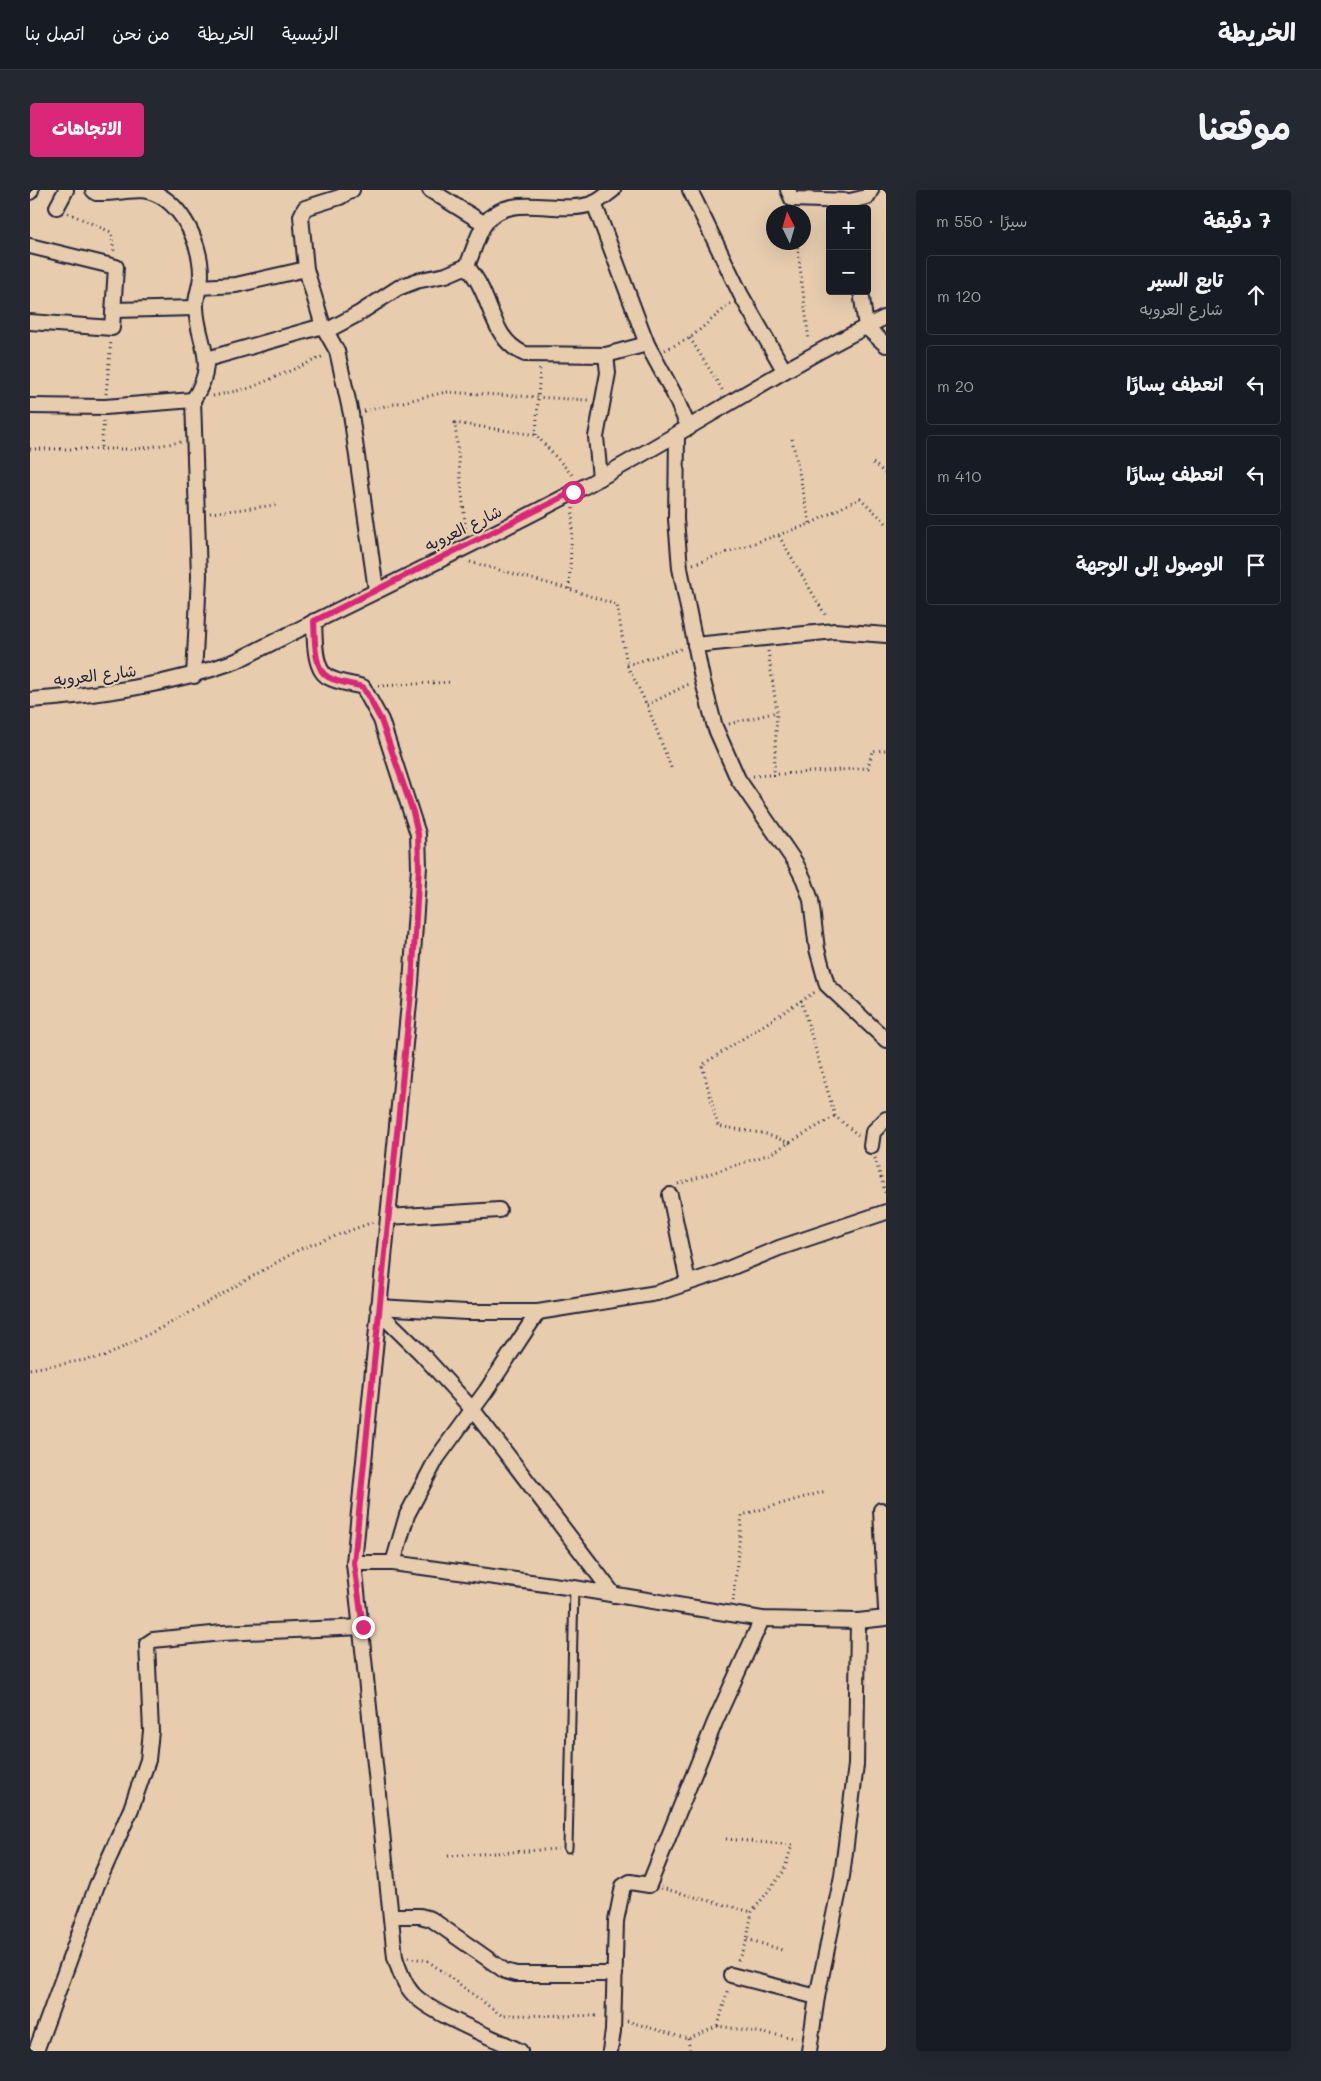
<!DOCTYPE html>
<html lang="ar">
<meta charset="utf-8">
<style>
:root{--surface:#171b24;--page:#242831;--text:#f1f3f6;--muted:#9ea1a6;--line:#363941;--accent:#db2777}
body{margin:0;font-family:Mali,"Playpen Sans Arabic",sans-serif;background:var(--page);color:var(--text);direction:rtl}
.controls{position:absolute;right:15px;top:15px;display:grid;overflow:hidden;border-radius:5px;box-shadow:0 5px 20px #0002}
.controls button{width:45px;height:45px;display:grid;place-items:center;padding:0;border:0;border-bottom:1px solid var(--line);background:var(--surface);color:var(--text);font:25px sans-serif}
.compass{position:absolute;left:736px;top:15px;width:45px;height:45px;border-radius:50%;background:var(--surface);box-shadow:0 5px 20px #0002;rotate:355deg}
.stop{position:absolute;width:15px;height:15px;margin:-11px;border:4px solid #db2777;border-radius:50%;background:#fff}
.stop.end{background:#db2777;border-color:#fff;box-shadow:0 1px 5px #0008}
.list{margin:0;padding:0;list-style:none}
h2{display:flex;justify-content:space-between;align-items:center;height:65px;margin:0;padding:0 20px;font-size:21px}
h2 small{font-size:16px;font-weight:400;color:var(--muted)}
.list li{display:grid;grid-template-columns:32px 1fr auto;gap:15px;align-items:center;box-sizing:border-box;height:80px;margin:0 10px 10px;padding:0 10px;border:1px solid var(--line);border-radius:5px}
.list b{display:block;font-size:19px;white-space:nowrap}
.list p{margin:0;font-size:16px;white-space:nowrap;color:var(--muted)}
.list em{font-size:16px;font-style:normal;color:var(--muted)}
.icon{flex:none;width:28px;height:28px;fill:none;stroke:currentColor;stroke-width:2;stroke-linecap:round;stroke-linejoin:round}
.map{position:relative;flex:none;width:856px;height:1861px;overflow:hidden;direction:ltr;border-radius:5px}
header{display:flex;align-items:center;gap:30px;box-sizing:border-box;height:70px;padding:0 25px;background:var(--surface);border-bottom:1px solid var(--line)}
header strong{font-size:24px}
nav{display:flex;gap:28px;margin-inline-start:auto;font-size:18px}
.intro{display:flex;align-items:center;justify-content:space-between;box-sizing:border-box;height:120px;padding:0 30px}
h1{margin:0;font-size:35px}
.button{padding:12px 22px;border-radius:5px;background:var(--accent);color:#fff;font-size:18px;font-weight:700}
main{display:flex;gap:30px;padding:0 30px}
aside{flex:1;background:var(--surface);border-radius:5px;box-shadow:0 5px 20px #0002}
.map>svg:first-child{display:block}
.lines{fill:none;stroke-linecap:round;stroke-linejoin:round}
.lane-casing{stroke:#22223b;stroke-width:11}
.street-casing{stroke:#22223b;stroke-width:18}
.path{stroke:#22223b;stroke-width:3;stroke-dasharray:1 4;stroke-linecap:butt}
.lane{stroke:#e7cdae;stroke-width:7}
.street{stroke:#e7cdae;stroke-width:14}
.route{stroke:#db2777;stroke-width:6}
.labels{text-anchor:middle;stroke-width:4.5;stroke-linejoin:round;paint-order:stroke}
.street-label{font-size:16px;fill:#22223b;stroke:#e7cdae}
</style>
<header>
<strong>الخريطة</strong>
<nav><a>الرئيسية</a><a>الخريطة</a><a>من نحن</a><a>اتصل بنا</a></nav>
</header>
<div class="intro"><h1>موقعنا</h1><a class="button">الاتجاهات</a></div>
<main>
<aside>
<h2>7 دقيقة<small>سيرًا · 550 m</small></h2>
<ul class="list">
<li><svg class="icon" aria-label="ahead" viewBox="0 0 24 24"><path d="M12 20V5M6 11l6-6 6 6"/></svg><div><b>تابع السير</b><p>شارع العروبه</p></div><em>120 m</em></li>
<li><svg class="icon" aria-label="left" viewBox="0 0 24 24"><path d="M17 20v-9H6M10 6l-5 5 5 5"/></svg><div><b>انعطف يسارًا</b></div><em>20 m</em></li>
<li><svg class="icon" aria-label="left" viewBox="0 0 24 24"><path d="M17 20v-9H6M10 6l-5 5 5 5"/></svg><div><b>انعطف يسارًا</b></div><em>410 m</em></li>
<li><svg class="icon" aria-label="arrive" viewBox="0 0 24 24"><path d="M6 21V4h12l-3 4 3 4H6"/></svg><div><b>الوصول إلى الوجهة</b></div></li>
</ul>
</aside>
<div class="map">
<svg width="856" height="1861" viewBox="0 0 856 1861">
<rect width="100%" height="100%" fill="#e7cdae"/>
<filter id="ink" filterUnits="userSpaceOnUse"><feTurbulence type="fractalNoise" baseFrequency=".02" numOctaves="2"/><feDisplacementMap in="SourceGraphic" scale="10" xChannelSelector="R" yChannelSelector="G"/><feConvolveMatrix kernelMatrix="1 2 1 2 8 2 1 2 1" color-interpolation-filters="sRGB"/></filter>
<g filter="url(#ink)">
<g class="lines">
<defs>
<polyline id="lane" points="538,1658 544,1398"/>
<g id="street">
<path d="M63,0L66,3C81,4 97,0 112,0C148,4 171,51 171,84C171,96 165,107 166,118C168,156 189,171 163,210L169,386L164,486"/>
<polyline points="322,0 310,7 275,18 271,26 276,79 293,136 307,161 321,224 346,400"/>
<polyline points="400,0 455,34"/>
<polyline points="660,0 711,105 754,180"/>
<polyline points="758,0 762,9 820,11 821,19"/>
<polyline points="0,2 1,0"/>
<polyline points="820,11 837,7 841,0"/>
<polyline points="564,13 617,154 643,202 659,238"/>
<polyline points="27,17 36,0"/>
<polyline points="0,56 86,77 82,138 0,132"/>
<path d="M437,76C442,83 447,89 450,96C463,121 466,152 495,164L576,165L617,154"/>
<polyline points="170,97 206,95 276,79"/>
<polyline points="831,101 836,137 856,155"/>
<polyline points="84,120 166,118"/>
<path d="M298,140L328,124L368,98L386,91L416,85L437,76C443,62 447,46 455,33C481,0 528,27 564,13C571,10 577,4 583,0"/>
<polyline points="177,169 293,136"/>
<polyline points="0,216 75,217 163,210"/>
<polyline points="647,245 646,329 650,378 672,488 685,537 708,589 765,672 774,690 781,710 787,759 797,795 856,850"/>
<polyline points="570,288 566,247 578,183 576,165"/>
<path d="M284,431C285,446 283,479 298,487C308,493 323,494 333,497L351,530L388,644L389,677L381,793L324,1373L365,1767C369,1780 374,1795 384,1805C404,1825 462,1847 490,1861"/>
<polyline points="665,455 805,441 856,445"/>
<path d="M0,510C71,505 139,495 206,471C318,414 432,361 544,302C649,247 748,179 856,127"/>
<polyline points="841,956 843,942 856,929"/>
<polyline points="640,1005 658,1092"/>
<polyline points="358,1027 469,1020"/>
<polyline points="348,1117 436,1122 508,1122 627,1103 688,1083 749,1058 856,1022"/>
<polyline points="349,1122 390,1162 443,1220 584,1405"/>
<polyline points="851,1320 856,1419"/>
<polyline points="324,1373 363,1373 544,1398 732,1429 828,1431 856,1428"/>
<polyline points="363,1373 377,1325 407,1268 456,1201 508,1122"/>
<polyline points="362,1726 390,1726 401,1729 475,1781 486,1784 585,1784"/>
<polyline points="701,1785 787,1807"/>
<polyline points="6,1861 67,1695 101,1619 118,1570 121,1541 117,1454 123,1450 192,1443 333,1437"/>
<polyline points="580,1861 583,1841 586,1731 593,1696 600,1692 619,1695 685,1532 732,1429"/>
<polyline points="779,1861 787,1807 812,1686 826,1575 828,1431"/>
</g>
</defs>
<!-- lane casing -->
<use href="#lane" class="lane-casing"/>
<!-- street casing -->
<use href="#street" class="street-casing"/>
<!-- path -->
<g class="path">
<polyline points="38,23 81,42 84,61"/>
<polyline points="767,52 779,151"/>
<polyline points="660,148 693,201"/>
<polyline points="635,160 660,148 701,113"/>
<polyline points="76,204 81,151"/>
<polyline points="183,206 220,198 294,166"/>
<polyline points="334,221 416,202 558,210"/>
<polyline points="506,245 510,176"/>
<polyline points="762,249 780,334"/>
<polyline points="71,257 74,230"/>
<polyline points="0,259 107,259 151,252"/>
<polyline points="843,273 856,284"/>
<polyline points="180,323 246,315"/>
<polyline points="436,343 425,233 506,245 544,287"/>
<polyline points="749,346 797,428"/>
<polyline points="440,372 539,399 587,415 597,475 617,515 642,580"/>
<polyline points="663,374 780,334 830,308 856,333"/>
<polyline points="539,399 543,317"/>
<polyline points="738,461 747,522 744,583"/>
<polyline points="597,475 651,459"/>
<polyline points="348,496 422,492"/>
<polyline points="617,515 659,494"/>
<polyline points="699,534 747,522"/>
<polyline points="723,586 838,578 842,561 856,560"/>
<polyline points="771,810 805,926 828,945"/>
<polyline points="760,953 736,944 688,936 672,875 785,802"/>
<polyline points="845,968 856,1005"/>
<polyline points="648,994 740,964 805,926"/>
<polyline points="0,1179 74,1167 152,1127 270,1059 343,1032"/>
<polyline points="703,1411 712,1325 796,1301"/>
<polyline points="696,1649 762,1655 754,1681 722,1722 717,1749 707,1773"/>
<polyline points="418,1666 528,1659"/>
<polyline points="631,1698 722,1722"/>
<polyline points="717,1749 752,1760"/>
<polyline points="378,1767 398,1771 471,1825 569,1826"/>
<polyline points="597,1831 658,1849 688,1836 766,1848"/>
<polyline points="688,1836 698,1798"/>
<polyline points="658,1849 660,1861"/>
</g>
<!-- lane -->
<use href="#lane" class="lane"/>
<!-- street -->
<use href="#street" class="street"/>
</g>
</g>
<g class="lines" filter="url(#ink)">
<!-- route -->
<path class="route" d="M333,1437L324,1373L382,793L389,677L388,644L383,622L351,530L333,497C323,494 308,493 298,487C283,479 285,446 284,431L543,302"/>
</g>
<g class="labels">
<!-- street labels -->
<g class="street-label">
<text transform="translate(433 338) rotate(-26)" y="6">شارع العروبه</text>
<text transform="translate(65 485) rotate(-7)" y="6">شارع العروبه</text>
</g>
</g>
</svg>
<div class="controls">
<button>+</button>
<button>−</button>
</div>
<svg class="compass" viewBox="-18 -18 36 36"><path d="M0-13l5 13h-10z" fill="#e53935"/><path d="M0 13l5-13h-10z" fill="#9ea1a6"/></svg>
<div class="stop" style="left:543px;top:302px"></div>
<div class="stop end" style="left:333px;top:1437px"></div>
</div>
</main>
